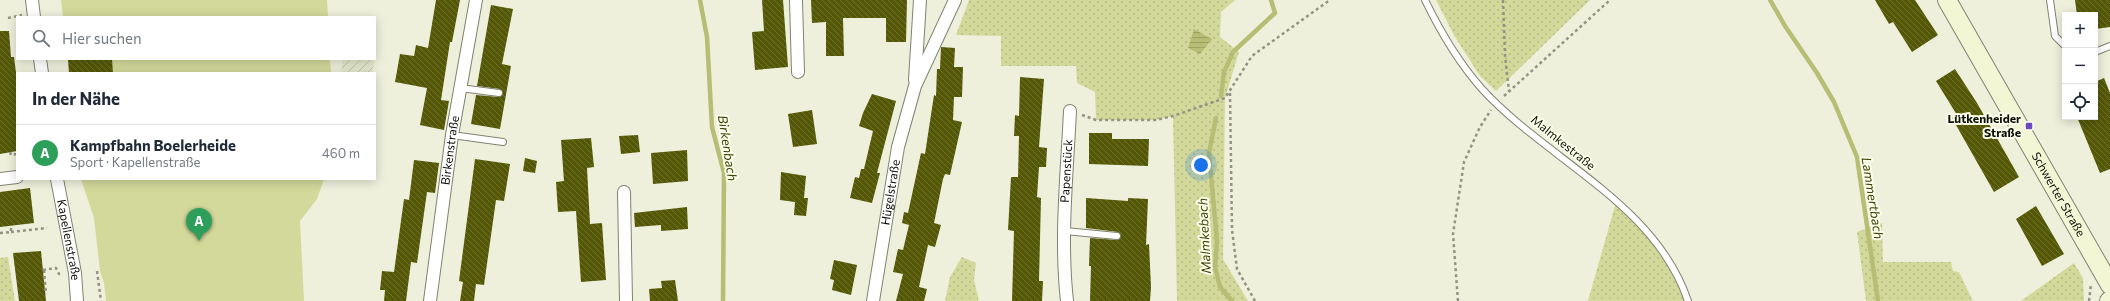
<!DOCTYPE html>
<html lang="de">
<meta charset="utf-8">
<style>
:root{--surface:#fff;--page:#f2f2f3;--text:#1f2937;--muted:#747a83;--line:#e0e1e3;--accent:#b45309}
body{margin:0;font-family:Commissioner,sans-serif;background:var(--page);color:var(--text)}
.controls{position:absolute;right:12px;top:12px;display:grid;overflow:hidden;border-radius:0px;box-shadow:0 2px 10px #0003}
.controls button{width:36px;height:36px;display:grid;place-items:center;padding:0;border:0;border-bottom:1px solid var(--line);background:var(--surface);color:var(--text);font:20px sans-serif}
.you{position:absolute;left:1201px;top:165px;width:14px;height:14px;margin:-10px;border:3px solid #fff;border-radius:50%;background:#1a73e8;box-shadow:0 0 0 6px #1a73e833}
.badge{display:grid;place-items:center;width:26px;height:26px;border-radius:50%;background:var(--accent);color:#fff;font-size:13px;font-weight:700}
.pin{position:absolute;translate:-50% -33px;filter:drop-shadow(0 1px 2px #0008)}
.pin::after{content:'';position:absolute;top:21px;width:14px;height:12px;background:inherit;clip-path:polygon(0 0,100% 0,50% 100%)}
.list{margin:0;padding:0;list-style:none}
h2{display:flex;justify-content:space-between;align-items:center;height:52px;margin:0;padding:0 16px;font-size:17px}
h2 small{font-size:13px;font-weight:400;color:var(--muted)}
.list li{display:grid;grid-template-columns:26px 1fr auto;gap:12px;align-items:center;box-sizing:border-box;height:56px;padding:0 16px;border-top:1px solid var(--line)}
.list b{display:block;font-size:15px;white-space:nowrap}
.list p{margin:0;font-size:13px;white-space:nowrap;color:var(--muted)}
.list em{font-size:13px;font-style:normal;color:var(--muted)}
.icon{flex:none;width:22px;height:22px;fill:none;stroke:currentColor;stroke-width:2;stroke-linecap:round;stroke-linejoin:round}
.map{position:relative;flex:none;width:2110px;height:301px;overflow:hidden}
.search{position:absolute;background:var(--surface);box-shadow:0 2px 10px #0003;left:16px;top:16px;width:360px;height:44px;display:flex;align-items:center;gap:10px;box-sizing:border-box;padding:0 14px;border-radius:0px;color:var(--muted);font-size:15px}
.panel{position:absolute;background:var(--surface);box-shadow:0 2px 10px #0003;left:16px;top:72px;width:360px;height:108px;border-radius:0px}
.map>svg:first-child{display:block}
.industrial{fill:url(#industrial-furrows)}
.grass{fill:url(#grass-dots)}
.pitch{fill:#d3d99b}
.water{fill:url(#water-rules)}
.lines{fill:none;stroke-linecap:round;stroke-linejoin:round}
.stream{stroke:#b7bd74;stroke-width:4.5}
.building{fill:url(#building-back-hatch)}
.service-casing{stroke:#808270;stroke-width:8}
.minor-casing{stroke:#808270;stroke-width:14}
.secondary-casing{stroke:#808270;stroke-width:20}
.path{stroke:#929385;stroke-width:2.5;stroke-dasharray:3 3;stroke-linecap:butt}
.service{stroke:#fff;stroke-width:6}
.minor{stroke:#fff;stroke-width:12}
.secondary{stroke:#f3f6d5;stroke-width:18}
.poi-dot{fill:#6c48c1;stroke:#fbfee9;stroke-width:1.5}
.labels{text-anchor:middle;stroke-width:4;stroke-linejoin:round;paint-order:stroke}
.poi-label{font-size:12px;font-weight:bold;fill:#0e0e08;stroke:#fbfee9;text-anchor:end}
.street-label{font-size:12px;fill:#0e0e08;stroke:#fbfee9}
.water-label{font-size:13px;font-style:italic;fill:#404309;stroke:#fbfee9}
</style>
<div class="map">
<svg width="2110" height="301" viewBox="0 0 2110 301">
<defs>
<pattern id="industrial-furrows" width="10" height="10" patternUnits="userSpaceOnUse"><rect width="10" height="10" fill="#e4e8cc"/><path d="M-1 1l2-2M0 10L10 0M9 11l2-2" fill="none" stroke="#c2c6ae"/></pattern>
<pattern id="grass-dots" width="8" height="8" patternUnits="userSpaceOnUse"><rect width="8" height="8" fill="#d3d99b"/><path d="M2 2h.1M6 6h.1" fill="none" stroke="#b4b984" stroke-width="1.8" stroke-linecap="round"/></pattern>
<pattern id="water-rules" width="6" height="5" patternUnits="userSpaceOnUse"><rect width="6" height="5" fill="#b7bd74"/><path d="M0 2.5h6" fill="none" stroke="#9ca163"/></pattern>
<pattern id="building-back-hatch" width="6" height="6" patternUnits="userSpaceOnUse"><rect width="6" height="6" fill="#545805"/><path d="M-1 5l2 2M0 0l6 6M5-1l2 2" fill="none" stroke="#6d7031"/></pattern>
</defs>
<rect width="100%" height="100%" fill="#eef0dc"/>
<!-- industrial -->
<polygon class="industrial" points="343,59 375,59 372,73 341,73"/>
<!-- grass -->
<g class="grass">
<polygon points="969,0 1235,0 1221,12 1220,37 1239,52 1225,98 1223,259 1248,301 1177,301 1173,116 1156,120 1096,120 1095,92 1077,83 1076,66 1001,66 1001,36 956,35"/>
<polygon points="1436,0 1590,0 1496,91 1480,76 1455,37"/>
<polygon points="1616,202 1662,250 1688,301 1588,301"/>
<polygon points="1882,223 1883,262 1951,262 1953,271 1959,272 1973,301 1866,301 1857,232"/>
<polygon points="8,257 15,301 0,301 0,258"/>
<polygon points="962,257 976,263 974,280 979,301 945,301 950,277"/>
<polygon points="2074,263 2083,278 2084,301 2021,301"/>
</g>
<!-- pitch -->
<g class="pitch">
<polygon points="61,0 327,0 328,17 63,17"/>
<polygon points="68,59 330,59 331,73 69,73"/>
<polygon points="81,179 324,179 317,199 300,221 304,301 106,301 104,283 100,271 94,218"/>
</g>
<!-- water -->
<polygon class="water" points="1194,29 1212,39 1200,54 1188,48"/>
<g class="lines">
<!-- stream -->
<g class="stream">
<polyline points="700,0 707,37 712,127 724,173 723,301"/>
<polyline points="1770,0 1785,26 1817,73 1834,102 1857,157 1878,301"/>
<polyline points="1221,96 1224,72 1233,52 1275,13 1271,0"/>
<polyline points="1216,118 1209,153 1217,241 1215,267 1220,287 1232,301"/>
</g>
</g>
<!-- building -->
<g class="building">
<polygon points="436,0 460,0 452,42 450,42 441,100 449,101 444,130 420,125 427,88 395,82 400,54 414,56 416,45 428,48"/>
<polygon points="762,0 783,0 788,67 755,70 752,32 764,31"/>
<polygon points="811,0 907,0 906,42 886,42 886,18 843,18 844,56 826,56 826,22 812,23"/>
<polygon points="1875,0 1915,0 1938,35 1912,52 1893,22 1889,24"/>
<polygon points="2075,0 2110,0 2110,27 2095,29 2095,15 2077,15"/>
<polygon points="491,5 513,9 502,64 511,66 500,129 471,124 476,95 499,97 503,94 500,89 477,86"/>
<polygon points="0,31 9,31 11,57 14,57 17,80 17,151 0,154"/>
<polygon points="941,47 955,48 954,67 963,67 962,97 954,97 953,120 962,122 950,175 945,174 943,179 934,223 941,225 935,247 928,245 919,287 927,289 924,301 896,301 903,274 893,272 898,249 903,250 909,225 902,223 904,212 908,213 921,153 925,154 934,95 936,96 937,69 940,69"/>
<polygon points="68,59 112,59 113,73 69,73"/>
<polygon points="1955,69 1977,103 2019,177 1994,192 1952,118 1957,115 1936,81"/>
<polygon points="1020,77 1044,79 1039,147 1047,148 1046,167 1039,167 1037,197 1041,198 1039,281 1043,281 1042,301 1012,301 1014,231 1008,230 1011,177 1018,177 1019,136 1014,136 1015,115 1019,116"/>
<polygon points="2104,78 2110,93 2110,169 2100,173 2077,117 2095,117 2095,82"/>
<polygon points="872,94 896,101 877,173 880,173 872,203 850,198 855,177 859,178 861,169 864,169 873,131 859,126 863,113"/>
<polygon points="812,110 817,144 793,147 788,114"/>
<polygon points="1089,133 1112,133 1112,139 1149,139 1148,166 1089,164"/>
<polygon points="638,135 640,152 621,154 619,136"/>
<polygon points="591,138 594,167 587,168 590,224 602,223 606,280 581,282 576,211 558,212 556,182 564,181 561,140"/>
<polygon points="687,150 688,181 653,184 651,153"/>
<polygon points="525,158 537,161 535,173 523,171"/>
<polygon points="475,159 510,164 504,201 496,200 484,285 476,284 474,301 460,301 463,282 459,281"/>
<polygon points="414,160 439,163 435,193 427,192 417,263 411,262 406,301 384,301 385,290 380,290 382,271 394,272 404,199 409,200"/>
<polygon points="781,172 806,176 804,198 808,198 806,216 794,215 795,202 780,200"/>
<polygon points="30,188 34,223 0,227 0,192"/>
<polygon points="1086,198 1128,201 1128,198 1148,199 1146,245 1149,244 1151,287 1150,301 1090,301 1091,266 1089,266 1090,238 1117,240 1121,236 1118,232 1086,228"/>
<polygon points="2036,206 2064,254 2042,266 2016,219"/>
<polygon points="687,207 688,229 661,231 661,225 635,227 634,213"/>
<polygon points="41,251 46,301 19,301 13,253"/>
<polygon points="834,260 857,265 851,295 832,290 834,280 830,279"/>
<polygon points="675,280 678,301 650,301 649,289 662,288 661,281"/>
</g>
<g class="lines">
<defs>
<g id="service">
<path d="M1425,0C1440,31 1459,63 1482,89C1548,161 1655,203 1688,301"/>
<polyline points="2050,0 2055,36 2065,46"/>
<polyline points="2095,52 2110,46"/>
<polyline points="460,88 499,93"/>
<polyline points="452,135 503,142"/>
<polyline points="1065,231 1117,236"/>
</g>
<g id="minor">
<polyline points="32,0 34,17"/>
<polyline points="796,0 798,72"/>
<polyline points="40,59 42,73"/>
<polyline points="915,80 920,0"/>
<polyline points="0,179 17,177"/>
<path id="s1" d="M57,179L75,273L77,301"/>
<polyline points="624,192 626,301"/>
<path id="s2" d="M430,301L452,135L476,0"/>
<path id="s3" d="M873,301L898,147L915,86L955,0"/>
<path id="s4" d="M1067,301C1060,238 1067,174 1070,111"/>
</g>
<g id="secondary">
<path id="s5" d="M1947,0L2110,285"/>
<polyline points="2109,301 2110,300"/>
</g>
</defs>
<!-- service casing -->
<use href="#service" class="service-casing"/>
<!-- minor casing -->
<use href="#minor" class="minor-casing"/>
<!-- secondary casing -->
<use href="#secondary" class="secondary-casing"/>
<!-- path -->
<g class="path">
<polyline points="1503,0 1505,56 1509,91"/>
<polyline points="8,18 22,15"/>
<polyline points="1230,93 1232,230 1237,269 1255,301"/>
<polyline points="1504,96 1610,0"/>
<polyline points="1082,115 1096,120 1156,120 1173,116 1225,98 1252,56 1330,0"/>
<polyline points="10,152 11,155 17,154"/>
<polyline points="11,232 47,228"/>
<polyline points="0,233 11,232 11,226"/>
<polyline points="43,270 56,268 59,274 62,274"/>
<polyline points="44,270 46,294"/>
<polyline points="97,271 101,301"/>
<polyline points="1458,301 1453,234 1464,162 1480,127 1491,110"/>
<polyline points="2089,301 2091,284"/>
</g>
<!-- service -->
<use href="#service" class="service"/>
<!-- minor -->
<use href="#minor" class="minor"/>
<!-- secondary -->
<use href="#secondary" class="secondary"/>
</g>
<!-- markers -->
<rect class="poi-dot" x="2025" y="122" width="8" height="8" rx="2"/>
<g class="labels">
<!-- poi labels -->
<g class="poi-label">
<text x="2021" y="123">Lütkenheider<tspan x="2021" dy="14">Straße</tspan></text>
</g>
<!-- street labels -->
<g class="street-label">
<text transform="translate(1563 143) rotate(39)" y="4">Malmkestraße</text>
<text dy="4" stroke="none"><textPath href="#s2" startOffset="152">Birkenstraße</textPath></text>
<text dy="4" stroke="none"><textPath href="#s4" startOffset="130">Papenstück</textPath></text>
<text dy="4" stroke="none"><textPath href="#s3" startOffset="110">Hügelstraße</textPath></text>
<text dy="4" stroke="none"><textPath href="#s5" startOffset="224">Schwerter Straße</textPath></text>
<text dy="4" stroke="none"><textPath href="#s1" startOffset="62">Kapellenstraße</textPath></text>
</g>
<!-- water labels -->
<g class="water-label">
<text transform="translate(728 148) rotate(81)" y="5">Birkenbach</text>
<text transform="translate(1873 198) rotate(81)" y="5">Lammertbach</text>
<text transform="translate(1204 236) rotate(-93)" y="5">Malmkebach</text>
</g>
</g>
</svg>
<div class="controls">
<button>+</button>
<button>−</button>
<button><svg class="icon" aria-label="locate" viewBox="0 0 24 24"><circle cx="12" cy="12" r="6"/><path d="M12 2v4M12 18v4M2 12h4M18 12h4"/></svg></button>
</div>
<div class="you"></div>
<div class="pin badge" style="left:199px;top:241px;background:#2e9e5b">A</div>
<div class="search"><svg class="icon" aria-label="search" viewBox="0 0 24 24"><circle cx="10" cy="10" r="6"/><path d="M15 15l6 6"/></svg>Hier suchen</div>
<section class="panel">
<h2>In der Nähe<small></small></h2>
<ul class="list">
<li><span class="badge" style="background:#2e9e5b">A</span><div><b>Kampfbahn Boelerheide</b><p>Sport · Kapellenstraße</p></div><em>460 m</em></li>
</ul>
</section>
</div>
